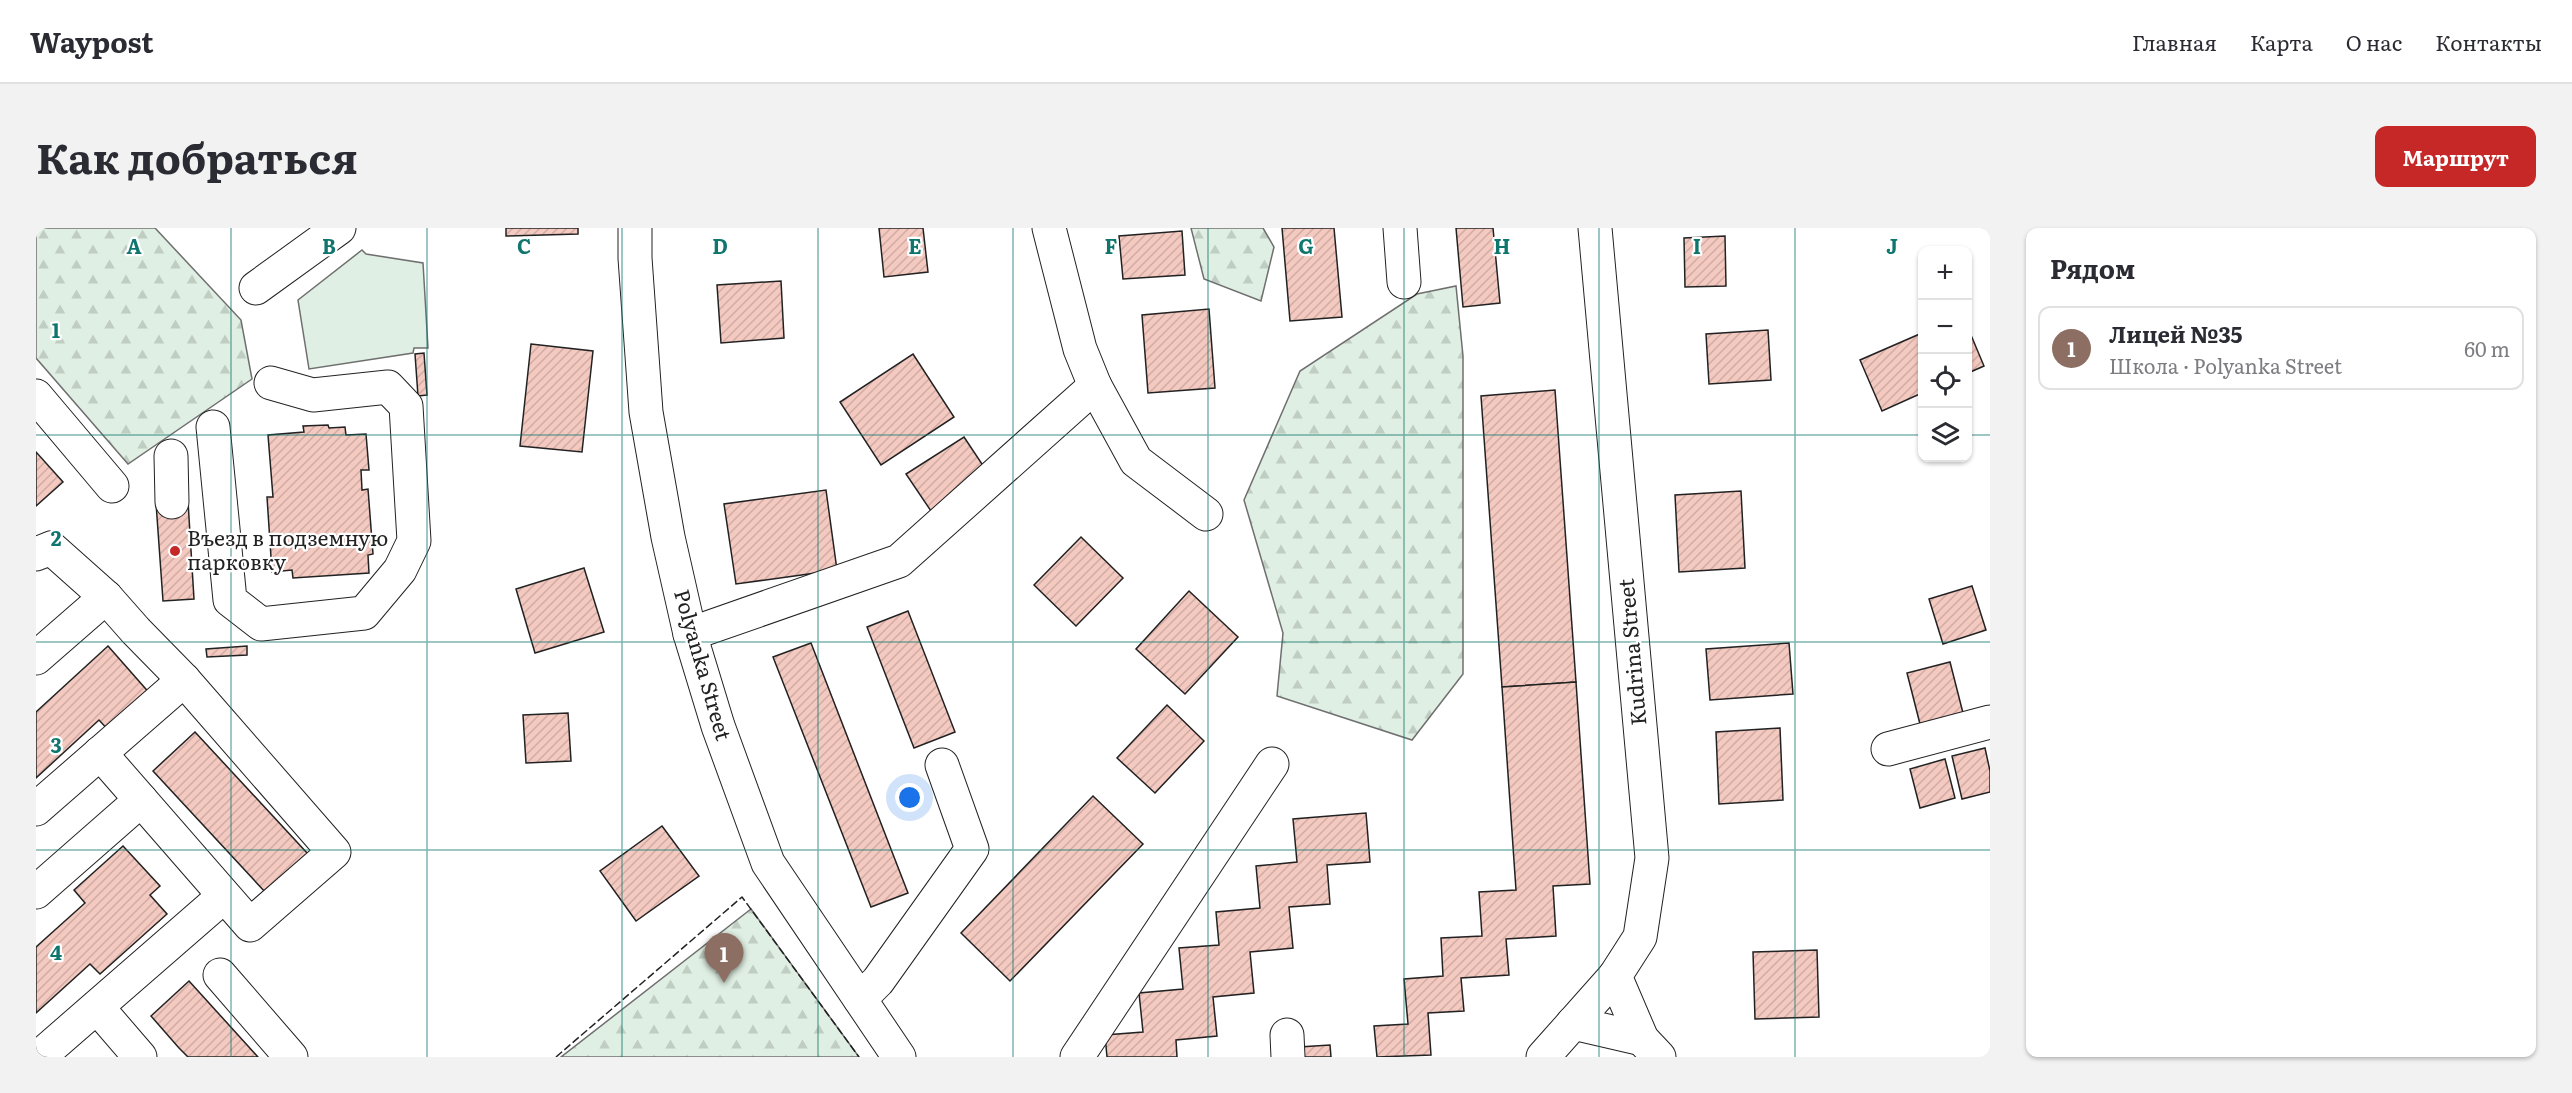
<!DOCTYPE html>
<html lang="ru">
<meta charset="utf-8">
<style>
:root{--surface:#fff;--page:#f2f2f3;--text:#2b2b33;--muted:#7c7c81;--line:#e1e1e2;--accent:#c62828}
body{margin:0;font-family:Literata,serif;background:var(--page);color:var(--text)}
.controls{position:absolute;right:18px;top:18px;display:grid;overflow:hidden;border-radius:12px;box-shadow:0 2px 4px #0004}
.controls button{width:54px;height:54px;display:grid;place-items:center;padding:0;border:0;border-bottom:2px solid var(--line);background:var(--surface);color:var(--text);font:30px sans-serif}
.you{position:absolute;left:874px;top:570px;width:21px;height:21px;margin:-15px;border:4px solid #fff;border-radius:50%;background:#1a73e8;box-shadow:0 0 0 9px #1a73e833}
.badge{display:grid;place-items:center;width:39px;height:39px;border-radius:50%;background:var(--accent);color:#fff;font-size:20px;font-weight:700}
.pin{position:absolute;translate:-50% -50px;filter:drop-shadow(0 2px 3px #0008)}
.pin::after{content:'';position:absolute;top:32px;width:21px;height:18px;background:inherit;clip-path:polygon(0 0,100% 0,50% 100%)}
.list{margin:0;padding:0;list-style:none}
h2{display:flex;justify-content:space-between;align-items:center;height:78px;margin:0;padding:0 24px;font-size:26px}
h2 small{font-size:20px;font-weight:400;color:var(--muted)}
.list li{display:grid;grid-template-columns:39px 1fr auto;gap:18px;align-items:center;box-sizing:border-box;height:84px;margin:0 12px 12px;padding:0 12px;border:2px solid var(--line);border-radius:12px}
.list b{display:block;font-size:22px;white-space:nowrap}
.list p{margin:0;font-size:20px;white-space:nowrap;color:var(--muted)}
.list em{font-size:20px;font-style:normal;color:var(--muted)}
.icon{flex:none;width:33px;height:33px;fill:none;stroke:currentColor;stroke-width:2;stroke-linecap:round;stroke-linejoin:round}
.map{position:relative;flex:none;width:1954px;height:829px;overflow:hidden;border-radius:12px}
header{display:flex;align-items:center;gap:36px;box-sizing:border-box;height:84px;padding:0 30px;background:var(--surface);border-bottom:2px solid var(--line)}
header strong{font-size:28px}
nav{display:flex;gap:33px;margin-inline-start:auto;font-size:21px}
.intro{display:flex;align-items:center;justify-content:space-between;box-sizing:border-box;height:144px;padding:0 36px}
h1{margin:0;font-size:42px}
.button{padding:15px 27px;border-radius:12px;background:var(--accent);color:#fff;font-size:21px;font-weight:700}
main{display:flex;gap:36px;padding:0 36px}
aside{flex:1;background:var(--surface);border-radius:12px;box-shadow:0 2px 4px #0004}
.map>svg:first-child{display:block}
.forest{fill:url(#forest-firs);stroke:#6f6f6f;stroke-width:1.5}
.park{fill:#e0efe3;stroke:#6f6f6f;stroke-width:1.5}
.building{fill:url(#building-hatch);stroke:#222;stroke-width:1.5}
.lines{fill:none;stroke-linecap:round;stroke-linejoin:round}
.minor-casing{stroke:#222;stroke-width:35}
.minor{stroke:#fff;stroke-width:33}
.fence{stroke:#222;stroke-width:1.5;stroke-dasharray:8 3;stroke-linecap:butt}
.grid{fill:none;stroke:#0f766e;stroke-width:1.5;stroke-opacity:0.55}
.poi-dot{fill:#c62828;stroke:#fff;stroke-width:2}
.labels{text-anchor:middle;stroke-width:4.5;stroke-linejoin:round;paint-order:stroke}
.poi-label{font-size:21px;fill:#222;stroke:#fff;text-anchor:start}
.street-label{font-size:21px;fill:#222;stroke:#fff}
.grid-label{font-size:20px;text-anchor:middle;font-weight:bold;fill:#0f766e;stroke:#fff;stroke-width:4.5;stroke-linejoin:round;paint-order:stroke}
</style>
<header>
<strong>Waypost</strong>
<nav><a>Главная</a><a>Карта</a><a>О нас</a><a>Контакты</a></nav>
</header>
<div class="intro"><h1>Как добраться</h1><a class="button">Маршрут</a></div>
<main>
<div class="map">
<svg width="1954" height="829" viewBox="0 0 1954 829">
<defs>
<pattern id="forest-firs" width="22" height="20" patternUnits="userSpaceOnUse" patternTransform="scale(1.5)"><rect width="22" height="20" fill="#e0efe3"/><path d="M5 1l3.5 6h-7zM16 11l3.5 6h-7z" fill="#c0cdc2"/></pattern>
<pattern id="building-hatch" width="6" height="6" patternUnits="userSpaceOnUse" patternTransform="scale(1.5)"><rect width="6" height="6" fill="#f3c9c0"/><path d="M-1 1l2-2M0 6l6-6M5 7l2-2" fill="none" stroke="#d0aca5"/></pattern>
</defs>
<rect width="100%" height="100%" fill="#fff"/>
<!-- forest -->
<g class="forest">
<polygon points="0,0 119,0 205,92 216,151 92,236 0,130"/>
<polygon points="1155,0 1227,0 1238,19 1225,73 1168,51"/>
<polygon points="1420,58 1427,128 1427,446 1376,512 1241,468 1247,405 1208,272 1264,143 1381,66"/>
<polygon points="715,681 823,829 525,829"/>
</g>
<!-- park -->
<polygon class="park" points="326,22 330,26 387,35 392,120 378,120 377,125 273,141 262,72"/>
<!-- building -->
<g class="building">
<polygon points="470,0 542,0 542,6 470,8"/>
<polygon points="843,0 887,0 892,44 848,49"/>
<polygon points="1246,0 1298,0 1306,89 1254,93"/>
<polygon points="1420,0 1457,0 1464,75 1427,79"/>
<polygon points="1146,3 1149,47 1087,51 1083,8"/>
<polygon points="1689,8 1690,58 1649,59 1648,10"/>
<polygon points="745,53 748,110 685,115 681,57"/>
<polygon points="1173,81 1179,160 1112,165 1106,87"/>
<polygon points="1932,100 1948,138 1932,145"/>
<polygon points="1732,102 1735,152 1673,156 1670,106"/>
<polygon points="1886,105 1886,165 1846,183 1824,132"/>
<polygon points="495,116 557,123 546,224 484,218"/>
<polygon points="388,125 391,167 382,168 379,126"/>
<polygon points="877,126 918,189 845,237 804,174"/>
<polygon points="1519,162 1540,454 1466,459 1445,168"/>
<polygon points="292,197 293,200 309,199 310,207 330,206 333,242 325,242 326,262 332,261 337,326 332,327 333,345 257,350 256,342 236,344 231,269 237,269 232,207 268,204 267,198"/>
<polygon points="928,209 952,245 895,283 870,246"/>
<polygon points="0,224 27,254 0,278"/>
<polygon points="790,262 801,342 700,356 688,276"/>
<polygon points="1705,263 1709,340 1643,344 1639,267"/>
<polygon points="152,273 158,371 127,373 120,275"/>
<polygon points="1045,309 1087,350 1040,398 998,357"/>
<polygon points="548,340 568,404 499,425 480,361"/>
<polygon points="1936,358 1950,402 1907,416 1893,371"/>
<polygon points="1153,363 1202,409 1149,466 1100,421"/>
<polygon points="872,383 919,504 878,520 831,399"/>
<polygon points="775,415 872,665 835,679 737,429"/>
<polygon points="1753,415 1757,466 1674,472 1670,421"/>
<polygon points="72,418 116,468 75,505 63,492 0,550 0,484"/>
<polygon points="211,418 211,427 171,429 170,421"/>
<polygon points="1914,434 1927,485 1884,496 1871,445"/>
<polygon points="1540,454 1554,656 1517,658 1520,708 1470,711 1473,747 1425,750 1428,783 1392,785 1395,827 1341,829 1338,798 1372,796 1368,751 1407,748 1405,710 1446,708 1443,664 1480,662 1466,459"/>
<polygon points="1131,477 1168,513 1119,565 1081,530"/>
<polygon points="532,485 535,533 490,535 487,487"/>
<polygon points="1744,500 1747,572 1683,576 1680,504"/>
<polygon points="159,504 272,626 230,665 117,543"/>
<polygon points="1949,520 1954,543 1954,564 1926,571 1916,528"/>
<polygon points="1909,531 1919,570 1884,580 1874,541"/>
<polygon points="1057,568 1107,616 974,753 925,705"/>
<polygon points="1330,585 1334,634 1291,637 1294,676 1253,679 1257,720 1214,724 1218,765 1177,769 1181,808 1140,812 1141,829 1071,829 1069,807 1107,804 1103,765 1147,761 1143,720 1183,717 1180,684 1224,680 1220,638 1261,634 1257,591"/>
<polygon points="626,598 663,648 600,693 564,643"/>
<polygon points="87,618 124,658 114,667 131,686 64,746 54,736 0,785 0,719 49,675 38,662"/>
<polygon points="1781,722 1783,789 1719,791 1717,724"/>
<polygon points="153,753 222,829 152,829 143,820 115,788"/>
<polygon points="1294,817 1295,829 1264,829 1263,819"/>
</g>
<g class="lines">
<defs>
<g id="minor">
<polyline points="599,0 599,30 610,184 632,309 654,406 682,498 732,635 863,829"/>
<polyline points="1013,0 1044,121 1059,158 1100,233 1170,286"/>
<polyline points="1364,0 1368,54"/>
<polyline points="1559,0 1616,630 1604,709 1579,748 1606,811 1623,829"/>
<polyline points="220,60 303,0"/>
<polyline points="0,168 76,258"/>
<polyline points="177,199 194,372 225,396 328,385 364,342 378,313 370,178 352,159 277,167 235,155"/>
<polyline points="135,228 136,274"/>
<polyline points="0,326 15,320 70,369 100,403 148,452 298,624 214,697 64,525"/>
<polyline points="654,406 863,333 1059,158"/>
<polyline points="0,430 70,369"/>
<polyline points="1852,521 1954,494"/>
<polyline points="0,581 148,452"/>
<polyline points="0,664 105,572"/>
<polyline points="184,747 255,829"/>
<polyline points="824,771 842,753 936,621 906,537"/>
<polyline points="61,779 104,829"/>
<polyline points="1537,795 1606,811"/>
<polyline points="1251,807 1252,829"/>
<polyline points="3,829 188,668"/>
<polyline points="1041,829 1236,536"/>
<polyline points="1507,829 1579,748"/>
</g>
</defs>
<!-- minor casing -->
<use href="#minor" class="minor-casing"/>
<!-- minor -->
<use href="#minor" class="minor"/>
<!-- fence -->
<polyline class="fence" points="520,829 706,669 823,829"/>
</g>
<!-- grid -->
<path class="grid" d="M195,0V829M391,0V829M586,0V829M782,0V829M977,0V829M1172,0V829M1368,0V829M1563,0V829M1759,0V829M0,207H1886M1932,207H1954M0,414H1954M0,622H1954"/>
<!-- markers -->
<circle class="poi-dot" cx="139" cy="323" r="6"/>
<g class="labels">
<!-- poi labels -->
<g class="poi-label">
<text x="151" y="318">Въезд в подземную<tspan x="151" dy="24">парковку</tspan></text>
</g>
<!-- street labels -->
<g class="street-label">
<text transform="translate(1597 424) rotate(-95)" y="7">Kudrina Street</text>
<text transform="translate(666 437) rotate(74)" y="7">Polyanka Street</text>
</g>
</g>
<g class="grid-label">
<text x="98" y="26">A</text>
<text x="293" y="26">B</text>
<text x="488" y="26">C</text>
<text x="684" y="26">D</text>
<text x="879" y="26">E</text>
<text x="1075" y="26">F</text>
<text x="1270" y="26">G</text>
<text x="1466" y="26">H</text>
<text x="1661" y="26">I</text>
<text x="1856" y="26">J</text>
<text x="20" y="110">1</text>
<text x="20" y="318">2</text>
<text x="20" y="525">3</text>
<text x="20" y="732">4</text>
</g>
</svg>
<div class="controls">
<button>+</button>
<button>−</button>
<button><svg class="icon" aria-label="locate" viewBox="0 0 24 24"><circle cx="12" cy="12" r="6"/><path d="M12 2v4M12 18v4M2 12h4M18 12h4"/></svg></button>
<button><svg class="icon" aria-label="layers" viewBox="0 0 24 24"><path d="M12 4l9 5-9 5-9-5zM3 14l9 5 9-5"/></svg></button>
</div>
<div class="you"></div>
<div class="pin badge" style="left:688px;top:755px;background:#8d6e63">1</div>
</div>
<aside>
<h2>Рядом<small></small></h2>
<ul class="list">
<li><span class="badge" style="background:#8d6e63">1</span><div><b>Лицей №35</b><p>Школа · Polyanka Street</p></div><em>60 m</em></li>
</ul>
</aside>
</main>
